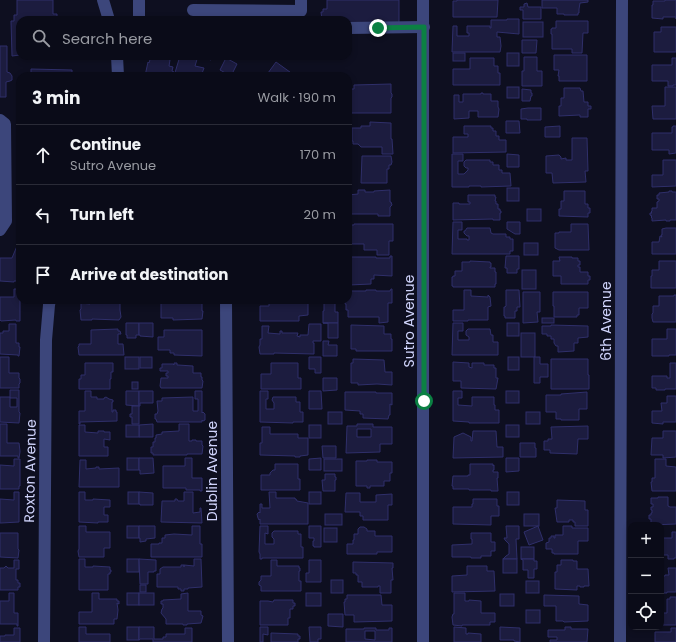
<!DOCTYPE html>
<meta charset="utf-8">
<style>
:root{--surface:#0a0b18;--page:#131421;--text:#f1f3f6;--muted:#999ba2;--line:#2a2b37}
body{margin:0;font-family:Poppins,sans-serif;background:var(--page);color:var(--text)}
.controls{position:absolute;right:12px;bottom:12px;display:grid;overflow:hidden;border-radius:8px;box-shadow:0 2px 6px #0003}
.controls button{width:36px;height:36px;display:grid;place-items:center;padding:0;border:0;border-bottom:1px solid var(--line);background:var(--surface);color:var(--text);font:20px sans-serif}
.stop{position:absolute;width:12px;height:12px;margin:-9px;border:3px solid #0b8043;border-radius:50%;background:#fff}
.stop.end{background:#0b8043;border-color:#fff;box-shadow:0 1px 4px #0008}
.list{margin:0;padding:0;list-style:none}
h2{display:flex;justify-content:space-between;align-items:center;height:52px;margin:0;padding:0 16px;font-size:17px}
h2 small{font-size:13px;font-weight:400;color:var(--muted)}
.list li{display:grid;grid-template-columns:26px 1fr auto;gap:12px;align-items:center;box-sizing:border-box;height:60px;padding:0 16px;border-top:1px solid var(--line)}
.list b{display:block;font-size:15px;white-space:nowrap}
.list p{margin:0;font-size:13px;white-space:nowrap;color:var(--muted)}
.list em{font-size:13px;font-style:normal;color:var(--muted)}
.icon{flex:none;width:22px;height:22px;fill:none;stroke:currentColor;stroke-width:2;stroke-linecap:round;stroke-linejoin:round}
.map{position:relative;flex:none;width:676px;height:642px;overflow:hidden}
.search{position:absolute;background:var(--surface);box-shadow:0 2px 6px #0003;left:16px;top:16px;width:336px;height:44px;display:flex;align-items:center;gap:10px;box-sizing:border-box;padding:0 14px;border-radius:12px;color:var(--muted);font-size:15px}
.panel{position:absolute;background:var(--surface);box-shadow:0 2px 6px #0003;left:16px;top:72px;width:336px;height:232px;border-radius:12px}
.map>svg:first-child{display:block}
.building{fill:#1c1c3f;stroke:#2f2f6a;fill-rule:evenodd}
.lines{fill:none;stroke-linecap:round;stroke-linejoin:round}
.minor{stroke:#3c467b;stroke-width:12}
.route{stroke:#0b8043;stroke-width:5}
.labels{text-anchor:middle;stroke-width:3;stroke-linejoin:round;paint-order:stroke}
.street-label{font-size:14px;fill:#d0d4fc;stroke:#0e0f20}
</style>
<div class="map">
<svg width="676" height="642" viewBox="0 0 676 642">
<rect width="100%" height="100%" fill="#0e0f20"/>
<!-- building -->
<g class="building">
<polygon points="17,0 53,0 53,14 57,14 57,20 20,20 20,55 12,56 11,21 14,21 14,15 17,15"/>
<polygon points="327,0 399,0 399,23 348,23 348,20 322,20 321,12 323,12 323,9 327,9"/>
<polygon points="457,0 498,0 497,17 453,17 453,1 457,1"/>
<polygon points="542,0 588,0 588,2 580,3 579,9 579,13 578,13 578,15 564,15 564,14 557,14 557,8 542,8"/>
<polygon points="665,0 676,0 676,19 676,17 663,17 663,19 652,18 652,5 653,5 653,1 665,1"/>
<polygon points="527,3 528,7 541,7 541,19 523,19 523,10 520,10 520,7 524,7 524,4"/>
<polygon points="507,19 519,19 519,34 497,32 497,37 500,37 501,46 500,52 452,52 453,26 457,26 457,36 469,36 469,33 467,33 467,26 490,26 490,28 491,28 491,20 507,20"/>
<polygon points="556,21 588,21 588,33 583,33 582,53 572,53 572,49 552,49 552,34 551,34 551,29 552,29 552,28 556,28"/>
<rect x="523" y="22" width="20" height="15"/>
<polygon points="661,27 676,27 676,52 654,52 654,32 661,32"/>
<polygon points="522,40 537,40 536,53 522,53"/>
<polygon points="0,46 7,46 7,72 10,73 12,76 12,80 10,81 6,82 6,97 0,97"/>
<rect x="453" y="53" width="12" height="8"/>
<rect x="507" y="53" width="12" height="13"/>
<polygon points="554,55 587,55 587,81 559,81 559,76 558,76 559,70 554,70"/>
<polygon points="151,56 162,56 161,58 166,58 170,60 169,66 173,67 172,71 174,72 172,76 145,76 148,62 149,63"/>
<polygon points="180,56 212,56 211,60 198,56 195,66 204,68 201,76 174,76"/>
<polygon points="524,57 537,57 537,71 542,71 542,86 522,86 522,71 524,71"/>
<polygon points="226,58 237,64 231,76 220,70"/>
<polygon points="470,58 494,58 494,66 498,66 498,73 500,73 500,85 453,85 453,69 470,69"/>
<polygon points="672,58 676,58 676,85 673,85 673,86 668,86 668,81 652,81 652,65 672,65"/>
<polygon points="276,62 294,75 294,76 272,76 268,73"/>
<polygon points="31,69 72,70 72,76 31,76"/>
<polygon points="391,84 391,93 392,94 392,97 391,98 391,113 351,113 350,89 354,89 354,85"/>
<rect x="507" y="87" width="12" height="11"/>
<polygon points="665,87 676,87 676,119 653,119 652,106 665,106"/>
<polygon points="564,88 580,88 581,91 583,91 584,102 588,102 588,106 591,106 591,109 588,109 588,117 580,117 580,115 559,116 559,106 561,106 561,98 564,98"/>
<polygon points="522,89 531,90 531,93 532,93 532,96 531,96 530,101 522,101"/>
<polygon points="481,93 483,93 483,94 491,94 491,101 498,101 498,107 499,109 498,117 478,117 478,111 469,111 469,118 454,119 454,95 459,95 459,102 463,102 463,94 481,94"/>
<polygon points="528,108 541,108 541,120 527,120 527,119 521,119 521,109"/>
<polygon points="506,121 519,121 520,133 506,133"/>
<polygon points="370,122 391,123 391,139 392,139 393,154 382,154 382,147 361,147 358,144 353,144 353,141 352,141 352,128 361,128 361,126 370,126"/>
<polygon points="464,126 491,126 491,128 493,128 493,131 496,131 496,136 499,136 499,140 506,140 506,152 453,153 453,137 468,137 468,134 464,134"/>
<polygon points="560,126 560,137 545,137 545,127"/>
<polygon points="673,126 676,126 676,153 669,154 669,150 652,150 652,133 672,133 672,127 673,127"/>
<polygon points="572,138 587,138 588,171 585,171 586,182 553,183 552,173 546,173 546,156 559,155 561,157 561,159 566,158 566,160 572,160"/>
<polygon points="452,154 463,154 463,161 458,161 458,174 464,174 468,170 468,168 466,168 464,166 464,162 466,160 490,160 490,162 493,162 493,165 499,165 499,170 502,170 502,173 510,173 511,186 481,187 481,186 469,186 469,187 452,187"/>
<polygon points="507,154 519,155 519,167 507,167"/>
<polygon points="362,156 391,156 392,162 391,165 389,165 389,169 387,169 387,183 361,183"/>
<polygon points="663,160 676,160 676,186 652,187 652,175 663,175"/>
<rect x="507" y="188" width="12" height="13"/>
<polygon points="358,190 365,190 365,192 374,192 374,191 390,190 390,202 391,202 392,205 390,207 390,216 378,216 378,214 348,214 348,195 358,194"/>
<polygon points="564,191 585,191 585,204 588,204 588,208 590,208 590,213 588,213 588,217 559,216 559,209 561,209 561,201 564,201"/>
<polygon points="669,191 672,191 672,192 676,192 676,220 670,220 670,221 666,221 666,220 652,221 652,218 651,217 652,216 650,215 650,213 652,213 651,212 652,211 652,208 657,208 657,202 659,201 659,199 657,199 657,195 659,195 659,193 669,192"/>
<polygon points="468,195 495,195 495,197 496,197 495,201 496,201 496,204 498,204 498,209 500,209 500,211 501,211 501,213 500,213 500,220 493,220 493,219 453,220 453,203 459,203 459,204 470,204 470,202 468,202"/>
<rect x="527" y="209" width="14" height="12"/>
<polygon points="453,222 462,222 462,230 458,230 458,239 467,239 467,240 469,240 469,236 467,236 464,233 464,231 465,231 467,228 490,228 491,233 493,234 506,234 506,237 510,237 510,239 513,239 513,251 510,251 510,254 452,254"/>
<polygon points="507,222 520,222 520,234 515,234 507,229"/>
<polygon points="354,224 393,224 393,241 389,241 389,255 377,255 377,250 364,250 364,244 348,244 348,225 354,225"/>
<polygon points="571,224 588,224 589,250 559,250 555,248 555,233 559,233 559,232 571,232"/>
<polygon points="666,228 676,228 676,254 652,254 652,242 659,242 660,236 662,237 661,235 662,235 662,229"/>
<polygon points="20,239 20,281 14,281 14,282 0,281 0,258 12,258"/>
<rect x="524" y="243" width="14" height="12"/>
<polygon points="390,256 392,256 392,276 374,275 374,279 371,279 371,284 349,285 349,281 348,281 348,257 376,257 376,258 390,258"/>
<polygon points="506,256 519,256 519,269 517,269 517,273 507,273 507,268 505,268"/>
<polygon points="559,257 572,257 572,258 578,258 578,261 580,261 580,265 578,265 578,267 580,267 580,272 588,272 588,276 590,276 590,280 588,280 588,284 561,284 561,276 553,276 553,261 560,261"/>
<polygon points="470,261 490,262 490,263 491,263 491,267 490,267 490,268 495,268 495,272 496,272 496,284 495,284 495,287 453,287 453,286 452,286 452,277 453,277 453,276 455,276 455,271 462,271 462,262 470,262"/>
<polygon points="659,261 676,261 676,288 651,288 651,276 652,276 652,270 659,270"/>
<rect x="522" y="270" width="14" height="19"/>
<polygon points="14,289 20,289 20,321 16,321 16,320 1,321 0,320 0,297 14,297"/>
<polygon points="391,289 392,289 392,303 388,303 388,322 379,323 379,317 348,317 348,310 346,310 346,304 345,304 345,300 348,300 348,291 366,291 366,290 376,290 376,291 390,291"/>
<polygon points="464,290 471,290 471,296 488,297 488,295 490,297 491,306 488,307 488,320 468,320 468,321 453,321 453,310 464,310"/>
<polygon points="506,290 519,290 520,307 517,307 517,311 515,311 515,318 505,318 505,316 504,316 504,307 505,307 506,306"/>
<polygon points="523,292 540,292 540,312 537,312 538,322 523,323"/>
<polygon points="553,292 588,292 588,308 579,308 579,315 577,315 577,317 554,317 554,306 553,306"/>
<polygon points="674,295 676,295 676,322 653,322 652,318 652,314 653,313 653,306 659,306 659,296 674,296"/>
<polygon points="90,300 120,300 120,310 121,317 119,320 92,319 92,320 81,320 80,310 81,309 81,303 90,304"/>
<polygon points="160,300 190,300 190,302 202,302 202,311 203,311 202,319 173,320 173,318 161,318 161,304 162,303 160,303"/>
<polygon points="269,300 296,300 296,301 308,301 308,315 299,316 299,321 260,321 260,306 269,306"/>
<polygon points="324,303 335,303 335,312 338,312 338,323 323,323 323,311 324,311"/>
<rect x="542" y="318" width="12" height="5"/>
<polygon points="126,323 139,323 139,335 136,335 136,338 127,338 127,335 126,335"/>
<polygon points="139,323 153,323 153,337 140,336 140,335 139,335"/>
<polygon points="323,323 338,323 338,338 328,338 328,323"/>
<polygon points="453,323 463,323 463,331 458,331 458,340 469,340 469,337 466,335 466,331 468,329 490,329 491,335 493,335 493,342 498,342 498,355 452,355"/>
<rect x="507" y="323" width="12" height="13"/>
<polygon points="9,324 16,324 16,343 19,343 19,347 20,347 19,356 18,356 18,355 0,354 0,333 3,333 3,331 9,331"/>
<polygon points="309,324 321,324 321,341 313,341 313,343 314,343 314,354 274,353 274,354 260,354 259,347 260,345 260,339 262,339 262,326 269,326 268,333 280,334 280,331 282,331 282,333 298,333 297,336 300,337 300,335 308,335"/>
<polygon points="351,325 384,326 384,334 391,334 391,339 392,339 392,351 356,351 356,349 351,349"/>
<polygon points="551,325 588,326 588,337 578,338 578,343 574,343 574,351 558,352 558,346 556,346 554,343 554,339 551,339 551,336 547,336 547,334 542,334 542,326 551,326"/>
<polygon points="118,329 118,331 120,331 121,334 118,334 118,344 123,344 124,355 79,355 78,347 79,346 79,344 91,344 91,330"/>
<polygon points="667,329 676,329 676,355 669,355 669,356 652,356 652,339 667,339"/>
<polygon points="164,330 202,330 202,356 174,355 174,353 170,353 170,350 158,350 158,337 164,337"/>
<rect x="521" y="333" width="14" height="24"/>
<polygon points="323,341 329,341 328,345 337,345 337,356 323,356"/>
<polygon points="0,357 9,357 9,373 19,373 19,378 20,379 20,383 19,384 19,388 0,388"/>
<rect x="125" y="357" width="14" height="12"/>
<rect x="140" y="357" width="12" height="11"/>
<polygon points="309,357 321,357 321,373 315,373 315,369 309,369"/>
<rect x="508" y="357" width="11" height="13"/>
<polygon points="534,357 540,357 540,364 548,364 548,377 540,377 540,383 534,383"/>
<polygon points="353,359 384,360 385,372 392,372 392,385 377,384 358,385 358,383 351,383 351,363 353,363"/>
<polygon points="551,359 588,359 588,375 589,375 589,389 551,389"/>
<polygon points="453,362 469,363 469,367 472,368 472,363 484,363 484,365 494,365 494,368 496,368 496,378 498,378 496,389 461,388 461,381 453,381"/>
<polygon points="85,363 113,363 113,372 111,372 111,379 110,379 110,389 79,389 79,379 81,379 81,375 85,375"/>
<polygon points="174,363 177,363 177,365 178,365 193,366 193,373 201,373 201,377 202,377 202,380 203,381 202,388 161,388 160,386 161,378 168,378 168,376 166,376 166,373 168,373 168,371 160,371 160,368 162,368 162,364 173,364 174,365"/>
<polygon points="271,363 298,363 298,378 301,378 301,389 261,389 261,374 271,374"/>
<polygon points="670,363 676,363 676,389 665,389 665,390 656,390 656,388 652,388 652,376 667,376 667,378 670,378"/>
<polygon points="323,378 337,378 337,390 323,391"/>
<rect x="132" y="382" width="6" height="7"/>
<polygon points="10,390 19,390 19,412 20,413 19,423 0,422 0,397 10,397 10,407 17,407 17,398 10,398"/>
<polygon points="85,391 91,391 91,397 97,397 97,399 104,399 104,398 106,397 109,399 113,400 113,402 112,402 112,412 113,412 113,410 116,410 116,412 117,412 117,421 80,422 80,424 79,424 79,411 85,411"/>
<polygon points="126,391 139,391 139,406 126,405"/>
<polygon points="139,391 153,391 153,403 140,403 140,406 139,406"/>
<polygon points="195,391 202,391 202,413 203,412 205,414 205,420 203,421 202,420 202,422 157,422 156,419 155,419 155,414 157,414 158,411 157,401 162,401 162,398 193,397 193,411 198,411 198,399 195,399"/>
<polygon points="260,391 268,391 268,399 266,399 266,409 274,409 274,403 272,400 273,397 296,397 296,402 300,402 300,412 303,412 303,422 293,422 293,423 260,422"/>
<polygon points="309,391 321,391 322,409 309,409"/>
<polygon points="453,391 462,391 462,398 458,398 458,405 472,406 472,397 494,397 494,405 495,405 495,410 499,410 499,423 469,423 469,422 453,421"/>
<rect x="506" y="391" width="13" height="12"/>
<polygon points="345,392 376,392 376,393 392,393 392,405 390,404 390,415 389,415 388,419 363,418 363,414 360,414 360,411 345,410"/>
<polygon points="587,392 587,409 579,409 579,420 561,420 561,419 556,419 556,412 546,412 546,395 561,395 561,394"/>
<polygon points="667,396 676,396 676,422 663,422 663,424 652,423 652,411 662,411 661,403 667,403"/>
<polygon points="132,406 139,406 139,424 132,424 132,417 130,417 130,414 132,414"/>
<rect x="328" y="412" width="14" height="12"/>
<rect x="526" y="412" width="14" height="12"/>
<polygon points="0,424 7,424 7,443 19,443 20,451 20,452 19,458 18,458 18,456 0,456"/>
<polygon points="153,424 153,437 139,437 139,425"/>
<polygon points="179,424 189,424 189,441 192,441 192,440 196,440 196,441 202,441 202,445 203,446 202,454 187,454 187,455 153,455 153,453 151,453 151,447 153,447 153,442 155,442 155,438 156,438 156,435 162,434 162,432 179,431"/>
<path d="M357,424H373V427H392V444H380V452L346,453L347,426H357ZM357,429H371V437H357Z"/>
<polygon points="79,425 85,425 85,432 98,433 98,431 104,431 104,432 110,432 110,440 104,439 104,447 108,447 108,456 79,456"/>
<rect x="126" y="425" width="13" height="12"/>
<rect x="309" y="425" width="12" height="13"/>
<rect x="506" y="425" width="13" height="12"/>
<polygon points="588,426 588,439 578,439 577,454 550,453 550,450 544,450 544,441 548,441 548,439 552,439 551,427"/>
<polygon points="262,427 270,427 270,434 298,434 298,438 308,438 308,455 300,456 300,457 295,457 295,456 260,455 260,443 262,443"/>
<polygon points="473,431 496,431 497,447 503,447 503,457 453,458 454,437 463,433 471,437 471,441 472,441"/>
<polygon points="663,431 676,431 676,457 663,458 663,455 651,455 652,438 663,438"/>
<polygon points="520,443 535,443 535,448 536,448 536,457 520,457"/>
<polygon points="322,446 336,446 336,458 323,458"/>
<rect x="127" y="458" width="12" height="12"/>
<polygon points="139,458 153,458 154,473 140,474 140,470 139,470"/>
<polygon points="185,458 192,458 192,478 202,478 202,491 200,491 200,490 186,490 186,488 163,488 163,466 185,466"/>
<polygon points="321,458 321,470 309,470 309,459"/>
<polygon points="506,458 519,458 519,471 506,472"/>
<polygon points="14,459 20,459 20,486 19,486 19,489 0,489 0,465 14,466"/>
<rect x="324" y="459" width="18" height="12"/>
<polygon points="655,459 666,459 666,466 676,467 676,491 652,491 651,482 652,482 652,478 655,478"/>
<polygon points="80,460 86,460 86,469 96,468 96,467 99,467 99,469 119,468 119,487 79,487"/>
<polygon points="367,460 377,460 377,462 392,462 392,473 390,473 390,481 384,481 384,486 370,486 370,488 367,488 367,486 356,486 356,461 367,461"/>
<polygon points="275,464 298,464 298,479 300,479 300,490 261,490 261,475 270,475 270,473 273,470 275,470"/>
<polygon points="470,464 493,464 493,466 494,465 494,470 493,470 493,472 498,472 498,478 497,478 498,491 491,491 491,490 469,490 469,489 453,489 453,486 452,486 453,476 468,476 468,475 470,475"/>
<polygon points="325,474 335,474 335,477 336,477 336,480 335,480 335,491 323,491 322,480 325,480"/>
<polygon points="14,492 19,492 19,522 1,523 0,523 0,499 14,500"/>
<polygon points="79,492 85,492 85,500 93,500 93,499 110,500 110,507 104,507 104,515 108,515 108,522 98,522 98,523 79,522"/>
<rect x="128" y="492" width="11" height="12"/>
<polygon points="139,492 153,493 153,505 140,505 140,504 139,504"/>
<polygon points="184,492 193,492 193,513 200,512 200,508 201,508 202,523 161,522 162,501 175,501 175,499 177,499 178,501 184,501"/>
<polygon points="269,492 276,492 276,498 295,498 295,499 296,499 297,501 308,503 308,524 260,524 260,519 259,520 258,518 257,514 259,512 260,513 260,504 262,504 262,508 270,508"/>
<rect x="309" y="492" width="12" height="12"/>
<rect x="507" y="492" width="12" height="13"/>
<polygon points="346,493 360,493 360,502 376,502 376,495 392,494 392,505 388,505 388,520 363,520 363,516 360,516 360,512 345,512"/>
<polygon points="658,497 668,497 668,506 670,507 676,507 676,524 651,525 651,519 649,519 649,515 651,515 651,513 652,513 652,510 651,510 651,507 653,507 653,504 651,504 651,498 658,498"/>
<polygon points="473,499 497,499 497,506 499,506 499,516 491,516 491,525 453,524 453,507 472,507 472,504 473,504"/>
<polygon points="557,500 585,501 585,510 588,510 588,526 575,526 575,522 573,522 573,520 569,520 569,522 557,522 555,508 557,508"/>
<rect x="325" y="514" width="17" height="11"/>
<rect x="524" y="514" width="15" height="12"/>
<polygon points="79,526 86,526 86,532 110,532 110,548 104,548 104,557 79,557 78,551 79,549"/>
<rect x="127" y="526" width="12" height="12"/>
<polygon points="139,526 155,526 155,538 146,539 146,541 140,542 140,538 139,538"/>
<polygon points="192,526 200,526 200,544 202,544 202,557 151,557 151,544 159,544 159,543 162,543 162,538 165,538 165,535 174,534 192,535"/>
<polygon points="260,526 268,526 268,534 265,533 265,544 274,544 274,539 272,537 272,533 274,531 298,531 298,534 301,534 301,547 303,547 303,558 262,558 262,559 260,559 260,554 259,552"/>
<polygon points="309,526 321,526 321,547 314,547 314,546 313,546 313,541 314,541 314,538 309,538"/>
<polygon points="506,526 519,526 519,539 516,539 517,559 503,559 506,556 509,554 509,544 505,540 504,538 507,538"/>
<polygon points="538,526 543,540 529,545 524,532"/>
<polygon points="563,526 572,526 572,528 588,528 588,541 578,541 578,554 554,554 554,553 552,553 552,549 546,549 546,543 549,542 549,538 551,538 551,536 554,536 554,538 555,538 555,535 563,535"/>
<polygon points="360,527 364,527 367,529 367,531 375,531 375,536 392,536 392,552 377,552 377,554 347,554 347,544 353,544 353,540 354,540 354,534 358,534 358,529"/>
<rect x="324" y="528" width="13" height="14"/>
<polygon points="672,532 676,532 676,558 674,558 674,559 668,559 668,555 661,555 661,538 672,538"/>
<polygon points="0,533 18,533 18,549 19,550 18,558 0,557"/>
<polygon points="471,533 491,533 491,542 495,542 495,551 491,551 491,556 481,556 481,558 471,558 471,557 452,557 452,545 472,544 472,539 471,539"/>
<rect x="521" y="547" width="13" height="12"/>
<polygon points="79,559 85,559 85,567 93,567 93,566 110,567 110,570 111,570 111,572 110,572 110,574 108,574 108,590 79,590"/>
<rect x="127" y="559" width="12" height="13"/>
<polygon points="139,559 156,560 156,571 154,571 154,572 148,572 148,584 140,584"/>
<polygon points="194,559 201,559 202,587 188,588 188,589 184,589 184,591 181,591 181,589 178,589 178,587 157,587 157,574 160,574 160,569 163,567 181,567 181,565 184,565 184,567 184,565 194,566"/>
<rect x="503" y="559" width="14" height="14"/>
<polygon points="521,559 534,559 534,561 537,561 537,569 534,569 534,578 528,578 528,570 523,570 523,560"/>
<polygon points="14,560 19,560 19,569 16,569 16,580 18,580 18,583 20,583 20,587 18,587 18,590 0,590 0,568 4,568 6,566 8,568 14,568"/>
<polygon points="271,560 277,560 277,566 299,566 299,568 300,568 300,571 299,571 299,581 301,581 301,591 261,591 261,586 259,585 259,582 261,580 261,576 271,576"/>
<polygon points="309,560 321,560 321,582 306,582 306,573 309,573"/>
<polygon points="561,560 573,560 573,561 577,561 577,569 588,569 589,586 584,586 584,587 580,587 580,586 577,586 577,590 555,589 555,572 557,572 557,565 561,565"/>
<polygon points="353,562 393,563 393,568 392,568 393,580 391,580 391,593 380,593 380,586 378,586 378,587 362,587 362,582 358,582 358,575 356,575 356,573 353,573"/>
<polygon points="467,566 487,566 487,571 494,571 495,591 452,592 452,576 467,575"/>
<polygon points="668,568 676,568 676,592 667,592 667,593 661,593 661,576 665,576 665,575 669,575"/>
<rect x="331" y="580" width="12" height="13"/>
<rect x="526" y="581" width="13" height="12"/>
<rect x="140" y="585" width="6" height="7"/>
<polygon points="9,593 14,593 14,613 18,613 18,626 17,626 17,624 0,624 0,601 9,601"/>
<polygon points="92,593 99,593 99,599 117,599 117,601 119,601 119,604 117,603 118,610 117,619 114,619 114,624 79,624 79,612 92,612"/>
<rect x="127" y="593" width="12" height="12"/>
<rect x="139" y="593" width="15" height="12"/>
<polygon points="188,593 188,611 201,611 201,615 203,616 201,623 187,624 187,625 183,625 183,624 166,624 166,619 161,613 162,609 163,608 163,604 161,604 161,601 163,601 163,600 181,599 181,594"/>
<rect x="306" y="593" width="15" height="13"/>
<polygon points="454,593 465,593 465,601 469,601 469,600 481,601 481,613 495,613 495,622 490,622 490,625 462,625 462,626 453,625 452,617 453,614 454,614"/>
<rect x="500" y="594" width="14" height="12"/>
<polygon points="347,595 381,595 382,605 392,605 392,621 354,622 354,615 345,615 344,602 345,602 345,599 347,599"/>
<polygon points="544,595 579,596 579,604 588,605 588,621 564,622 563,621 556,621 556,606 544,606"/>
<polygon points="670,597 676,597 676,625 662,625 661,626 661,613 667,613 667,599 670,599"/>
<polygon points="274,600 293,600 293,603 295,603 295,606 293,606 293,609 290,609 290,618 288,618 288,625 260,625 260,601 268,601 273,602"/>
<rect x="526" y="610" width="14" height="13"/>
<polygon points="328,614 343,614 343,627 328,626"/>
<polygon points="79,627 86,627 86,634 110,634 110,642 79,642"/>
<rect x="127" y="627" width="12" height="13"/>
<polygon points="139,627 154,627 154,639 163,639 163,637 166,637 166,634 185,634 185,628 192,628 192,642 153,642 153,639 140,639 139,640"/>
<polygon points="260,627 268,627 268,635 263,634 263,642 260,642"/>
<polygon points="309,627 321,627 321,639 318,639 318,642 310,642"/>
<polygon points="454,627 466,628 466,634 468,634 468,633 481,634 481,642 454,642"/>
<polygon points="500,627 520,628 520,642 514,641 514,640 500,640"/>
<polygon points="565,627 571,627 571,629 588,629 587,642 550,642 550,640 557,640 557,637 548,637 548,630 565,630"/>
<polygon points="14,628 20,628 20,642 0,642 0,636 5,636 5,635 14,635"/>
<path d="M364,628H376V630H389V628H392V642H346V629H364ZM365,631H375V640L365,639Z"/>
<polygon points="671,628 676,628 676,642 655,642 655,632 671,632"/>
<polygon points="271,633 298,634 298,636 300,636 300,639 298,639 298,642 271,642"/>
</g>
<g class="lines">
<!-- minor -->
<g class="minor">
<polyline points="103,0 109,20"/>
<polyline points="423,0 423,642"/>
<polyline points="139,1 139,20"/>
<polyline points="193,10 301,11 301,0"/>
<polyline points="348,28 424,27"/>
<polyline points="117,56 118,76"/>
<polyline points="0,120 5,124 6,221 0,230"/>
<polyline points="226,300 228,642"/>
<polyline points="44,642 46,340 49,305 50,300"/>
<polyline points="620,642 622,0"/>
</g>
</g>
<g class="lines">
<!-- route -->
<polyline class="route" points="378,28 424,27 424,401"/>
</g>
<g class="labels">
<!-- street labels -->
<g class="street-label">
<text transform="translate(409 321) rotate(-90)" y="5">Sutro Avenue</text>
<text transform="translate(606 321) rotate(-90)" y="5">6th Avenue</text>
<text transform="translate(30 471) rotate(-89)" y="5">Roxton Avenue</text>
<text transform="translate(212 471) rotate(-90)" y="5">Dublin Avenue</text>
</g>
</g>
</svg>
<div class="controls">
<button>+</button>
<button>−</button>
<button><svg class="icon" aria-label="locate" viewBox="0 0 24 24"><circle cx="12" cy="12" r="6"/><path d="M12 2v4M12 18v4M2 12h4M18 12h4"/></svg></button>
</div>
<div class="stop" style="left:424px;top:401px"></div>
<div class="stop end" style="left:378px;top:28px"></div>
<div class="search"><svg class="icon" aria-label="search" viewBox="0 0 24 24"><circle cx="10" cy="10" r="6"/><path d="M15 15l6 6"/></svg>Search here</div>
<section class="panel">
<h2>3 min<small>Walk · 190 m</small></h2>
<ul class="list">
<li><svg class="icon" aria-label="ahead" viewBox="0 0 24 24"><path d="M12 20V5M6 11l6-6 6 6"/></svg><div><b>Continue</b><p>Sutro Avenue</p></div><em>170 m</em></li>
<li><svg class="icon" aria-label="left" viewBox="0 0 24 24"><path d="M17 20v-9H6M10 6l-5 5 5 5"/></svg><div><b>Turn left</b></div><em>20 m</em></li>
<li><svg class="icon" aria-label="arrive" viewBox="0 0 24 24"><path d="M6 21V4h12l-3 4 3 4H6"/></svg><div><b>Arrive at destination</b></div></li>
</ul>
</section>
</div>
